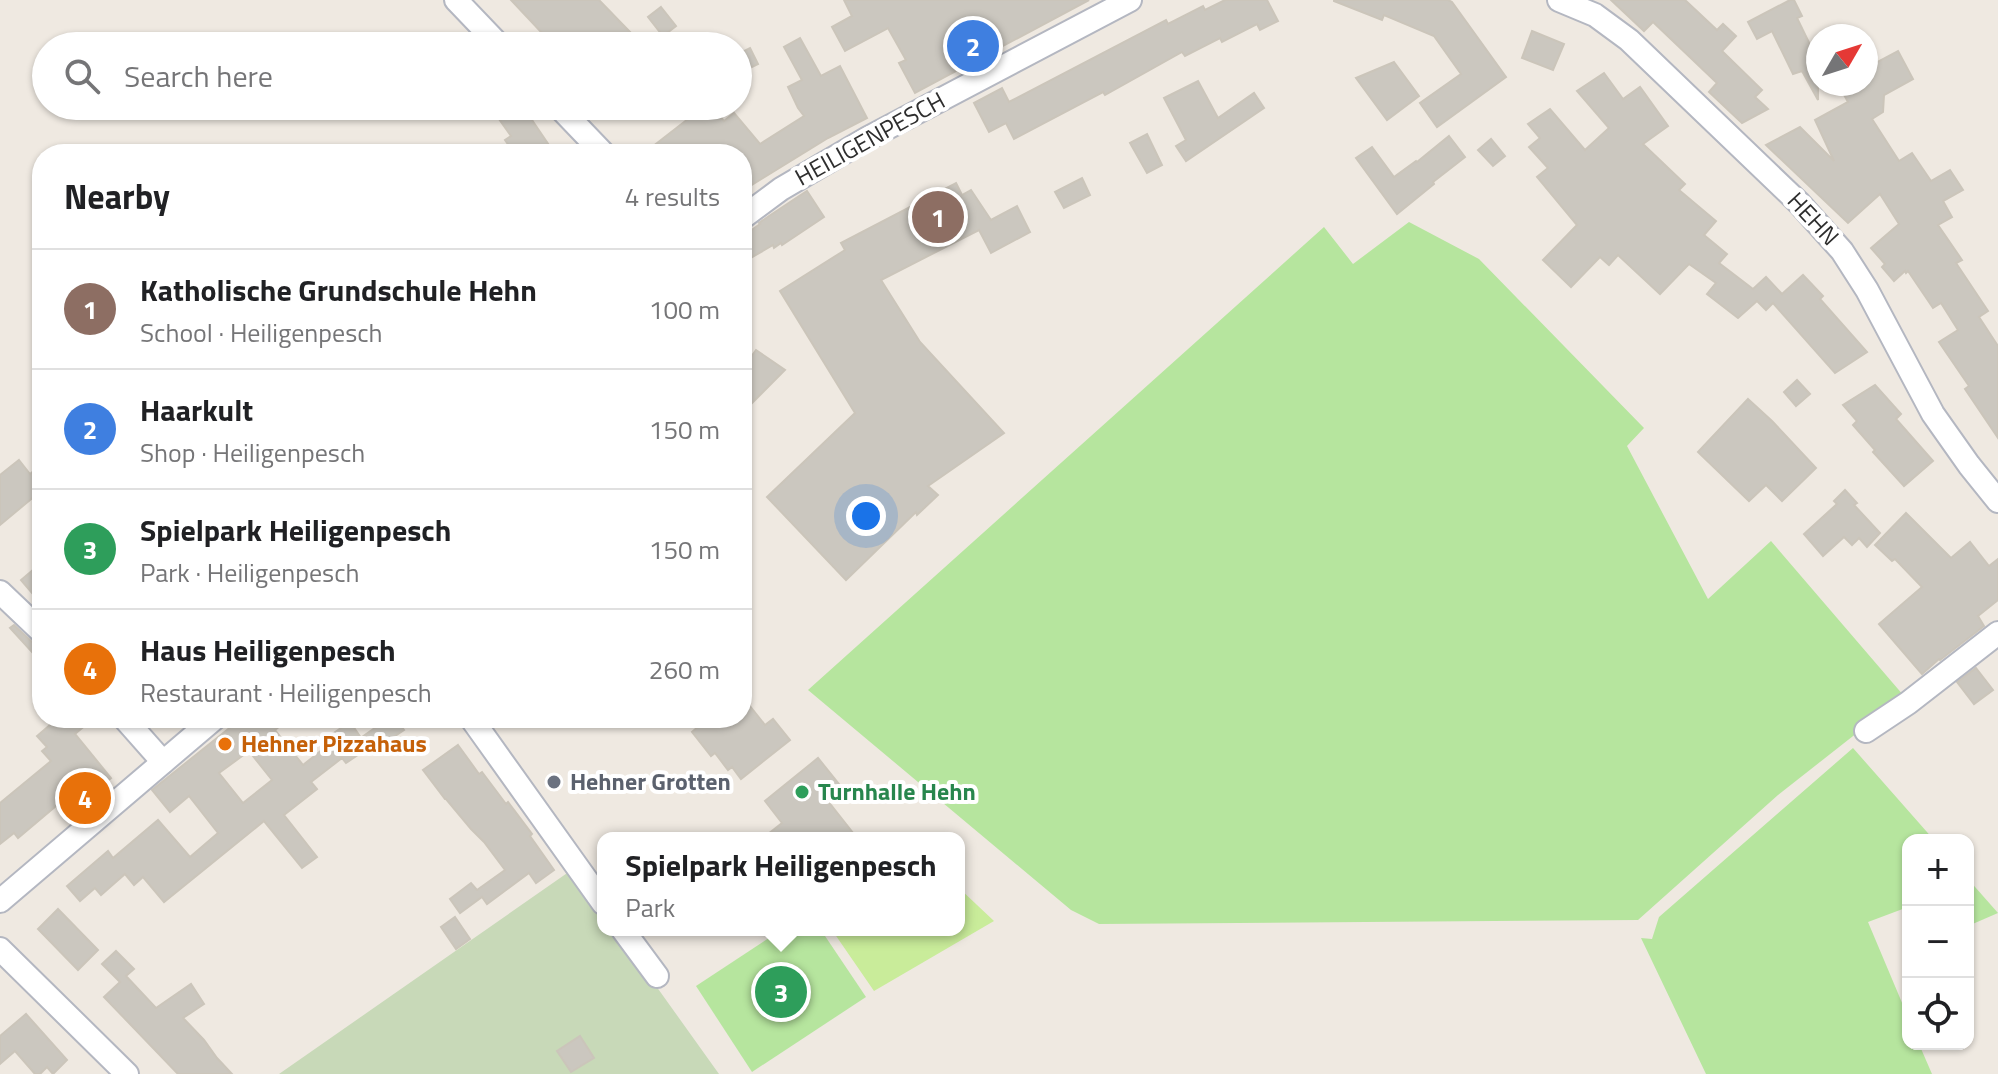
<!DOCTYPE html>
<meta charset="utf-8">
<style>
:root{--surface:#fff;--page:#f2f2f2;--text:#202124;--muted:#757577;--line:#e0e0e0;--accent:#b45309}
body{margin:0;font-family:"Titillium Web",sans-serif;background:var(--page);color:var(--text)}
.controls{position:absolute;right:24px;bottom:24px;display:grid;overflow:hidden;border-radius:16px;box-shadow:0 2px 6px #0004}
.controls button{width:72px;height:72px;display:grid;place-items:center;padding:0;border:0;border-bottom:2px solid var(--line);background:var(--surface);color:var(--text);font:40px sans-serif}
.compass{position:absolute;left:1806px;top:24px;width:72px;height:72px;border-radius:50%;background:var(--surface);box-shadow:0 2px 6px #0004;rotate:51deg}
.you{position:absolute;left:866px;top:516px;width:28px;height:28px;margin:-20px;border:6px solid #fff;border-radius:50%;background:#1a73e8;box-shadow:0 0 0 12px #1a73e833}
.badge{display:grid;place-items:center;width:52px;height:52px;border-radius:50%;background:var(--accent);color:#fff;font-size:26px;font-weight:700}
.pin{position:absolute;translate:-50% -50%;border:4px solid #fff;box-shadow:0 2px 8px #0006}
.popup{position:absolute;left:597px;top:832px;width:368px;height:104px;box-sizing:border-box;display:grid;place-content:center;border-radius:16px;background:var(--surface);filter:drop-shadow(0 2px 6px #0005);font-size:26px;white-space:nowrap;color:var(--muted)}
.popup b{font-size:30px;color:var(--text)}
.popup::after{content:'';position:absolute;left:50%;top:100%;margin-left:-16px;border:16px solid transparent;border-top-color:var(--surface)}
.list{margin:0;padding:0;list-style:none}
h2{display:flex;justify-content:space-between;align-items:center;height:104px;margin:0;padding:0 32px;font-size:34px}
h2 small{font-size:26px;font-weight:400;color:var(--muted)}
.list li{display:grid;grid-template-columns:52px 1fr auto;gap:24px;align-items:center;box-sizing:border-box;height:120px;padding:0 32px;border-top:2px solid var(--line)}
.list b{display:block;font-size:30px;white-space:nowrap}
.list p{margin:0;font-size:26px;white-space:nowrap;color:var(--muted)}
.list em{font-size:26px;font-style:normal;color:var(--muted)}
.icon{flex:none;width:44px;height:44px;fill:none;stroke:currentColor;stroke-width:2;stroke-linecap:round;stroke-linejoin:round}
.map{position:relative;flex:none;width:1998px;height:1074px;overflow:hidden}
.search{position:absolute;background:var(--surface);box-shadow:0 2px 6px #0004;left:32px;top:32px;width:720px;height:88px;display:flex;align-items:center;gap:20px;box-sizing:border-box;padding:0 28px;border-radius:44px;color:var(--muted);font-size:30px}
.panel{position:absolute;background:var(--surface);box-shadow:0 2px 6px #0004;left:32px;top:144px;width:720px;height:584px;border-radius:32px}
.map>svg:first-child{display:block}
.green{fill:#b6e59e}
.cemetery{fill:#c8d9b8}
.pitch{fill:#c9ec9a}
.building{fill:#cbc7bf;stroke:#cbc5ba;stroke-width:2;fill-rule:evenodd}
.lines{fill:none;stroke-linecap:round;stroke-linejoin:round}
.minor-casing{stroke:#b4b7c1;stroke-width:26}
.minor{stroke:#fff;stroke-width:22}
.food-dot{fill:#e8710a;stroke:#fff;stroke-width:3}
.worship-dot{fill:#6b7280;stroke:#fff;stroke-width:3}
.leisure-dot{fill:#2e9e5b;stroke:#fff;stroke-width:3}
.labels{text-anchor:middle;stroke-width:8;stroke-linejoin:round;paint-order:stroke}
.street-label{font-size:24px;fill:#2e2e2e;stroke:#fff}
.food-label{font-size:24px;font-weight:bold;fill:#c56008;stroke:#fff;text-anchor:start}
.worship-label{font-size:24px;font-weight:bold;fill:#5b616d;stroke:#fff;text-anchor:start}
.leisure-label{font-size:24px;font-weight:bold;fill:#27864d;stroke:#fff;text-anchor:start}
</style>
<div class="map">
<svg width="1998" height="1074" viewBox="0 0 1998 1074">
<rect width="100%" height="100%" fill="#efe9e1"/>
<!-- green -->
<g class="green">
<polygon points="1409,222 1479,259 1644,428 1627,446 1708,599 1771,541 1904,696 1778,795 1638,920 1099,924 1071,910 808,690 1324,227 1353,264"/>
<polygon points="1853,748 1934,840 1908,840 1908,907 1868,922 1908,1017 1908,1044 1919,1044 1932,1074 1706,1074 1641,938 1652,939 1659,917"/>
<polygon points="1968,879 1998,913 1968,926"/>
<polygon points="781,930 821,930 866,997 752,1072 696,986"/>
</g>
<!-- cemetery -->
<polygon class="cemetery" points="573,869 603,911 603,930 616,930 719,1074 279,1074"/>
<!-- pitch -->
<polygon class="pitch" points="959,888 994,921 874,991 832,930 959,930"/>
<!-- building -->
<g class="building">
<polygon points="511,0 599,0 631,33 617,46 530,46 543,34"/>
<polygon points="844,0 1089,0 915,93 899,63 906,60 888,28 845,51 832,27 852,16"/>
<polygon points="1225,0 1267,0 1278,21 1260,30 1257,24 1222,42 1220,38 1185,56 1182,52 1105,95 1103,92 1014,139 1006,123 989,132 974,103 1002,88 1009,102 1166,20 1168,24 1203,6 1205,10"/>
<polygon points="1334,0 1448,0 1452,2 1506,77 1437,127 1420,103 1461,74 1434,36 1384,15 1382,20 1334,1"/>
<polygon points="1611,0 1685,0 1717,30 1723,24 1736,36 1722,51 1762,90 1755,97 1768,109 1742,123 1709,92 1717,83 1653,22 1644,31"/>
<polygon points="1790,0 1794,0 1802,16 1797,18 1818,61 1818,100 1802,71 1793,74 1772,31 1757,39 1748,22"/>
<polygon points="661,7 676,26 663,36 648,17"/>
<polygon points="1532,31 1564,44 1553,70 1522,58"/>
<polygon points="800,38 821,76 840,66 867,118 828,138 742,191 742,154 643,154 688,119 686,116 699,106 712,106 724,121 734,113 760,144 804,116 798,108 788,87 802,80 784,47"/>
<polygon points="750,48 758,64 738,74 738,54"/>
<polygon points="1898,51 1913,79 1884,95 1883,112 1872,119 1899,161 1912,153 1931,181 1950,170 1963,190 1943,201 1952,217 1938,225 1962,260 1956,263 1988,311 1979,317 1998,346 1998,438 1965,389 1969,386 1939,342 1958,330 1941,303 1933,308 1908,271 1906,273 1905,271 1894,281 1882,267 1885,264 1871,248 1899,224 1880,194 1848,223 1766,145 1800,127 1834,161 1815,120 1848,102 1838,84 1866,84 1866,68"/>
<polygon points="1394,62 1419,96 1387,120 1356,78"/>
<polygon points="1604,73 1623,99 1640,87 1668,126 1643,144 1685,184 1679,190 1716,221 1704,235 1727,254 1719,263 1753,289 1766,277 1782,294 1803,275 1823,296 1820,299 1867,352 1835,373 1773,303 1766,310 1757,301 1738,318 1707,294 1716,283 1689,264 1660,294 1618,255 1609,265 1600,257 1571,287 1543,260 1577,225 1537,177 1548,168 1529,147 1540,138 1528,124 1550,109 1585,150 1609,128 1577,91"/>
<polygon points="1198,81 1218,118 1254,93 1264,108 1186,161 1176,146 1186,140 1164,98"/>
<polygon points="503,106 526,106 535,118 532,120 555,154 515,154 505,140 511,136 494,112"/>
<polygon points="1147,134 1162,165 1147,173 1130,143"/>
<polygon points="1449,136 1465,157 1433,182 1434,184 1397,214 1356,158 1372,147 1394,177 1416,161 1417,162"/>
<polygon points="1491,139 1505,156 1493,166 1478,150"/>
<polygon points="1082,178 1090,195 1064,208 1055,192"/>
<polygon points="956,183 962,195 971,190 991,220 1017,206 1030,232 991,253 979,230 881,280 920,342 1004,433 928,486 938,495 917,515 916,512 846,580 767,497 855,413 780,291 845,250 841,243"/>
<polygon points="807,191 824,217 782,245 781,243 774,248 773,245 742,263 742,237 760,224 759,223 769,216"/>
<polygon points="756,350 785,370 742,413 742,369"/>
<polygon points="1797,380 1810,394 1796,406 1784,392"/>
<polygon points="1875,385 1901,414 1896,419 1933,461 1904,486 1873,452 1875,450 1853,425 1857,421 1843,405"/>
<polygon points="1748,399 1772,421 1816,468 1782,501 1766,485 1749,501 1698,452"/>
<polygon points="19,460 30,474 42,464 42,490 0,525 0,475"/>
<polygon points="1845,490 1857,503 1854,505 1880,533 1867,547 1859,538 1852,545 1844,537 1823,556 1804,534 1837,504 1834,501"/>
<polygon points="1906,513 1951,558 1970,542 1989,566 1998,559 1998,600 1978,616 1984,626 1940,660 1939,659 1922,674 1879,624 1922,587 1895,559 1892,561 1875,545"/>
<polygon points="33,570 42,581 42,613 34,605 39,601 21,580"/>
<polygon points="14,625 32,642 42,646 42,663 10,628"/>
<polygon points="1976,668 1993,690 1974,704 1957,682"/>
<polygon points="742,696 765,725 773,719 790,740 741,779 732,767 728,770 715,753 711,756 692,732 709,718 742,718"/>
<polygon points="58,718 94,718 75,734 111,778 84,800 75,790 18,838 14,833 0,844 0,803 51,761 42,751 47,747 37,736"/>
<path d="M242,718H290L275,730L303,765L332,742L328,737L350,722L368,748L346,763L342,758L311,782L317,789L284,815L317,857L302,868L264,821L164,902L143,877L134,885L125,874L101,895L95,888L80,901L67,886L108,851L113,858L158,820L190,857L218,833L189,796L170,812L152,790ZM249,751L272,780L243,803L219,773Z"/>
<polygon points="389,718 395,718 404,730 371,752 362,737"/>
<polygon points="458,745 479,774 482,772 506,804 508,802 532,834 530,836 554,870 536,883 529,873 487,904 482,897 460,913 450,899 471,883 477,890 505,870 484,842 471,829 446,799 445,799 423,770"/>
<polygon points="818,758 839,784 824,796 857,838 763,838 782,823 765,801"/>
<polygon points="58,909 98,950 78,970 38,929"/>
<polygon points="455,917 470,939 456,949 441,927"/>
<polygon points="116,951 134,969 126,976 156,1008 191,984 204,1004 183,1018 204,1040 217,1058 232,1074 178,1074 104,997 120,982 102,964"/>
<polygon points="26,1014 67,1060 53,1074 47,1067 40,1074 35,1074 15,1051 0,1064 0,1036"/>
<polygon points="580,1036 594,1058 571,1072 557,1051"/>
</g>
<g class="lines">
<defs>
<g id="minor">
<polyline points="456,0 500,46"/>
<polyline points="1559,0 1595,15 1629,40 1799,203 1842,251 1867,290 1933,414 1969,465 1998,501"/>
<polyline points="558,106 604,154"/>
<polyline points="742,218 781,189 868,138 1130,0"/>
<polyline points="0,592 42,632"/>
<polyline points="124,718 163,762"/>
<polyline points="471,718 603,903"/>
<polyline points="1866,731 1908,703 1998,633"/>
<polyline points="0,901 215,718"/>
<polyline points="623,930 657,976"/>
<polyline points="0,949 127,1074"/>
</g>
</defs>
<!-- minor casing -->
<use href="#minor" class="minor-casing"/>
<!-- minor -->
<use href="#minor" class="minor"/>
</g>
<!-- markers -->
<circle class="food-dot" cx="225" cy="744" r="8"/>
<circle class="worship-dot" cx="554" cy="782" r="8"/>
<circle class="leisure-dot" cx="802" cy="792" r="8"/>
<g class="labels">
<!-- street labels -->
<g class="street-label">
<text transform="translate(870 139) rotate(-29)" y="8">HEILIGENPESCH</text>
<text transform="translate(1813 219) rotate(47)" y="8">HEHN</text>
</g>
<!-- food labels -->
<g class="food-label">
<text x="241" y="752">Hehner Pizzahaus</text>
</g>
<!-- worship labels -->
<g class="worship-label">
<text x="570" y="790">Hehner Grotten</text>
</g>
<!-- leisure labels -->
<g class="leisure-label">
<text x="818" y="800">Turnhalle Hehn</text>
</g>
</g>
</svg>
<div class="controls">
<button>+</button>
<button>−</button>
<button><svg class="icon" aria-label="locate" viewBox="0 0 24 24"><circle cx="12" cy="12" r="6"/><path d="M12 2v4M12 18v4M2 12h4M18 12h4"/></svg></button>
</div>
<svg class="compass" viewBox="-18 -18 36 36"><path d="M0-13l5 13h-10z" fill="#e53935"/><path d="M0 13l5-13h-10z" fill="#757577"/></svg>
<div class="you"></div>
<div class="pin badge" style="left:938px;top:217px;background:#8d6e63">1</div>
<div class="pin badge" style="left:973px;top:46px;background:#3f7fe0">2</div>
<div class="pin badge" style="left:781px;top:992px;background:#2e9e5b">3</div>
<div class="popup"><b>Spielpark Heiligenpesch</b>Park</div>
<div class="pin badge" style="left:85px;top:798px;background:#e8710a">4</div>
<div class="search"><svg class="icon" aria-label="search" viewBox="0 0 24 24"><circle cx="10" cy="10" r="6"/><path d="M15 15l6 6"/></svg>Search here</div>
<section class="panel">
<h2>Nearby<small>4 results</small></h2>
<ul class="list">
<li><span class="badge" style="background:#8d6e63">1</span><div><b>Katholische Grundschule Hehn</b><p>School · Heiligenpesch</p></div><em>100 m</em></li>
<li><span class="badge" style="background:#3f7fe0">2</span><div><b>Haarkult</b><p>Shop · Heiligenpesch</p></div><em>150 m</em></li>
<li><span class="badge" style="background:#2e9e5b">3</span><div><b>Spielpark Heiligenpesch</b><p>Park · Heiligenpesch</p></div><em>150 m</em></li>
<li><span class="badge" style="background:#e8710a">4</span><div><b>Haus Heiligenpesch</b><p>Restaurant · Heiligenpesch</p></div><em>260 m</em></li>
</ul>
</section>
</div>
